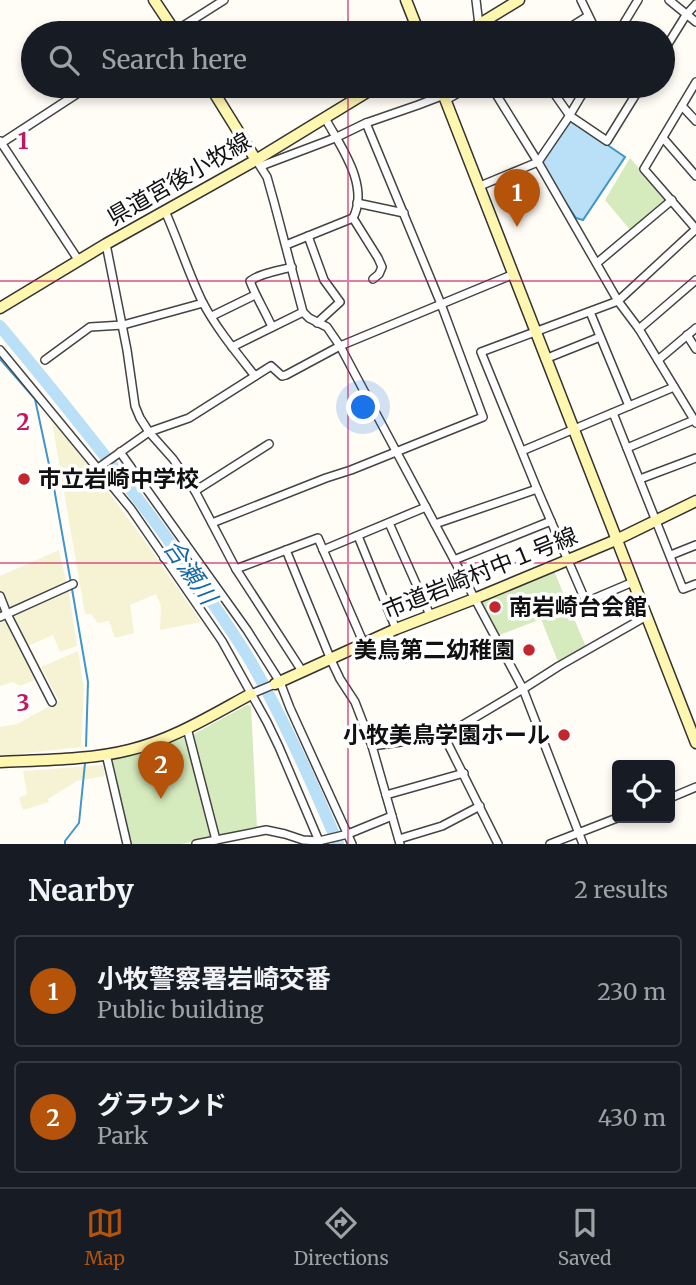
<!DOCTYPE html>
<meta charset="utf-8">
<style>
:root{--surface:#171b24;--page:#20242c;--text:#f1f3f6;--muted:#9ea1a6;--line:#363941;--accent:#b45309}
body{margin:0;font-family:Merriweather,"Noto Sans JP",serif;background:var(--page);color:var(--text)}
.controls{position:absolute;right:21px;bottom:21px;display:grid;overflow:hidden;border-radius:7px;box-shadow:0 4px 10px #0003}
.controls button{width:63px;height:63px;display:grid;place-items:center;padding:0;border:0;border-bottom:2px solid var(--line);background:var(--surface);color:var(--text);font:35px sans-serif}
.you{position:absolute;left:364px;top:408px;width:24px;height:24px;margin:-18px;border:5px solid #fff;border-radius:50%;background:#1a73e8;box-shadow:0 0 0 10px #1a73e833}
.badge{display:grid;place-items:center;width:46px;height:46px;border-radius:50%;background:var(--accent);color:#fff;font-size:23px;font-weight:700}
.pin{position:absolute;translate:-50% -58px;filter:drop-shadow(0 2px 4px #0008)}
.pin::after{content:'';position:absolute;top:37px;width:24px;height:21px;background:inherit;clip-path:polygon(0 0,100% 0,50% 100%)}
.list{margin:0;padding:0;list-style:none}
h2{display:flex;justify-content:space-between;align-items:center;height:91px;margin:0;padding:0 28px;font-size:30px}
h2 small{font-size:23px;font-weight:400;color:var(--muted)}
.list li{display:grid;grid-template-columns:46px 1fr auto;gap:21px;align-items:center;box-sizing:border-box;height:112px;margin:0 14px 14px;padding:0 14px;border:2px solid var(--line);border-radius:7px}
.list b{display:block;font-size:26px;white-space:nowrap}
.list p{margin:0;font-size:23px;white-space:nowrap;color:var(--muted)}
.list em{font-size:23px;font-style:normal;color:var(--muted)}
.icon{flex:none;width:38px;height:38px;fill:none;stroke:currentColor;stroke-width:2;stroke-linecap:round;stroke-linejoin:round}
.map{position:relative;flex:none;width:696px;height:844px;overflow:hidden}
.search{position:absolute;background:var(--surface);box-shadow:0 4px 10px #0003;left:21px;right:21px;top:21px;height:77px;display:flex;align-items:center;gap:18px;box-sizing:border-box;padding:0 24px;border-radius:38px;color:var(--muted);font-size:26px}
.sheet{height:343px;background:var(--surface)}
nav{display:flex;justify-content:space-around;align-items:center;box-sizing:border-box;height:98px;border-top:2px solid var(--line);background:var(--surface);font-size:19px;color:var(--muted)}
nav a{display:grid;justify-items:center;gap:4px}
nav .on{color:var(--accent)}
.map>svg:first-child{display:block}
.farmland{fill:#f6f3d4}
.green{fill:#d5ebbd}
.water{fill:#b9e0f7;stroke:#3f96cf;stroke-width:2}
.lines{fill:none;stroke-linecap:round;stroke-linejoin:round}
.stream{stroke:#3f96cf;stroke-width:2}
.river{stroke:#b9e0f7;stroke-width:12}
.street-casing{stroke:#444;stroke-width:10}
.secondary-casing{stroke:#333;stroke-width:13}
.street{stroke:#fff;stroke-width:7}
.secondary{stroke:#fff6b0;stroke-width:10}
.grid{fill:none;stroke:#c2185b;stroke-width:2;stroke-opacity:0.55}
.poi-dot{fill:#c4262e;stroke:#fff;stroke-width:2.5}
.labels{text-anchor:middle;stroke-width:7;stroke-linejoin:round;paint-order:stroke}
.street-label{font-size:23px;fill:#111;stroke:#fff}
.poi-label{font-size:23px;font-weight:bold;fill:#111;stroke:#fff;text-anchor:start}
.water-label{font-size:24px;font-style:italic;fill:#1768a6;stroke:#fff}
.grid-label{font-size:23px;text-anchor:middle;font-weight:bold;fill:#c2185b;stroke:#fff;stroke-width:7;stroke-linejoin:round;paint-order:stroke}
</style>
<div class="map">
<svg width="696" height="844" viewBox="0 0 696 844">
<rect width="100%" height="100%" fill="#fffdf5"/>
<!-- farmland -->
<g class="farmland">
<polygon points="52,422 74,446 142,537 201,622 160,630 161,606 156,594 130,605 134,633 115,638 109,621 98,623 91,614 85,614"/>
<polygon points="59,550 69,593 77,646 60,652 53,635 21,649 35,680 20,686 13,682 0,686 0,576"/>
<polygon points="78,651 84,689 81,747 0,756 0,727 17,724 59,701 41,667"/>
<polygon points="103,765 105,776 77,781 48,799 49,802 23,810 19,798 27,794 23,771"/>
</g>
<!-- green -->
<g class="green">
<polygon points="630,158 668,201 631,231 605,200"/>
<polygon points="554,571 586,647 559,664 541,619 497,636 480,604 481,602"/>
<polygon points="247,705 251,706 257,828 181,844 130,844 111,760 140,753 194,734"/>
</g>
<!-- water -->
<polygon class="water" points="568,118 625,157 583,220 576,218 538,162"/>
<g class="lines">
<!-- stream -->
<g class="stream">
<polyline points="0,359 35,399 54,488 71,583"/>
<polyline points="72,589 88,682 86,746"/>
<polyline points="65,844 65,841 79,823 85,763"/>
</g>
<!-- river -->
<path class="river" d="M0,326C65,404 128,482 186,565C208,597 231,628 251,662C284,720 312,782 338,844"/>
<defs>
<g id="street">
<polyline points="476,0 479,25"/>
<polyline points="581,0 597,33"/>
<polyline points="669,0 696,22"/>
<polyline points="172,33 224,0"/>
<polyline points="561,33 588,16"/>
<polyline points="618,33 638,0"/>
<polyline points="663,52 686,15 696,4"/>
<polyline points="696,82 644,169 696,229"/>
<polyline points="491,86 538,162 618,301 639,329 696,423"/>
<polyline points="549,86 570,116 607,141 641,86"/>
<polyline points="446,100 471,86"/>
<polyline points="682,106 696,121"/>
<polyline points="663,138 696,176"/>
<polyline points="0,141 79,261"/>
<polyline points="0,144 89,86"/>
<polyline points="256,160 267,177 274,202 303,312 309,318 327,327 340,346 523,689 583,844"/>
<polyline points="261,166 335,138 366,123 418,105 444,95"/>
<polyline points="480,186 538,162 568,118 587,86"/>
<polyline points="357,203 404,213"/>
<path d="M165,211C178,240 188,272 202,301C216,328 236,352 255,376"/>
<polyline points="353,218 378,258 382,267 379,274 373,279"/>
<polyline points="308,236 324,280 340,302 317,323"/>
<polyline points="106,244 127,350 135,406 140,418 149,432 173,459 195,491 236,569 302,671"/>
<path d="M286,245L353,218C370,185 340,146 325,118"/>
<polyline points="597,263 672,200"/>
<polyline points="590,312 629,406"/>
<polyline points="212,316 255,295"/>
<path d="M272,327C265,311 256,297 250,281C261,273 278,271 292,267"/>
<polyline points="639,329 696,280"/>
<polyline points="687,335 696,349"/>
<polyline points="232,347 303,312"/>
<polyline points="0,350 131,509 222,641 267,722 279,747 319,841"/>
<polyline points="545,359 600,337"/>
<polyline points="45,360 90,327 123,325 203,303"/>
<polyline points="658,360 696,328"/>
<polyline points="613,413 683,589 696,584"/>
<polyline points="627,448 694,420"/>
<polyline points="522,451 674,387"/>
<polyline points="120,452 247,630 280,682 290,708 352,844"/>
<polyline points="98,468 149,432 189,418 271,366 282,376 286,375 340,346 514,274"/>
<polyline points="640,479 696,458"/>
<polyline points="195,491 269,444"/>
<polyline points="212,523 326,478 351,470 483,417 441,304 366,123"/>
<polyline points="389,523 430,615"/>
<polyline points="435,524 537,489"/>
<polyline points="358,536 396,629"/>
<polyline points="286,550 331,660 340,679 355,702 372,746 400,844"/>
<polyline points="323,550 426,507"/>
<polyline points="671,555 696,545"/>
<polyline points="164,558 185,543"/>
<polyline points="454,560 551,521"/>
<polyline points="236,569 318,538 364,644"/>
<polyline points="633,582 586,602 537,489 481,352 618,301 696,229"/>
<polyline points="0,596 7,614 52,702"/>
<polyline points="0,617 73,584"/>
<polyline points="251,694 275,684"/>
<polyline points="187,728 216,840"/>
<polyline points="444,736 498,844"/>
<polyline points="372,746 444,736 523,689 559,666 645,617"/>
<polyline points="106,754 127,844"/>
<polyline points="386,795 464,773"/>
<polyline points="670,798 696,787"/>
<polyline points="399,839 442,826 480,806"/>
<polyline points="196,844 266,830 285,834 303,840 319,841 348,834 392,816"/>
<polyline points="550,844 617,818"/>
</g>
<g id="secondary">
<polyline points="154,0 176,33"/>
<polyline points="406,0 419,33"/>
<polyline points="465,33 519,0"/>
<polyline points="210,86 256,160"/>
<path d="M440,86C526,305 609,525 696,743"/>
<polyline points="0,308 106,244 256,160 377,86"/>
<polyline points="275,684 396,629 474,599 616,540 696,501"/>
<path d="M0,762C40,760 90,760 129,750C172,740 212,715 251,694"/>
</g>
</defs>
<!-- street casing -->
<use href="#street" class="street-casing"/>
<!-- secondary casing -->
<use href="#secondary" class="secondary-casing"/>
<!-- street -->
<use href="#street" class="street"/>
<!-- secondary -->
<use href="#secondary" class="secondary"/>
</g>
<!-- grid -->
<path class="grid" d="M348,0V33M348,86V844M0,281H696M0,563H696"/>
<!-- markers -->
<g class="poi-dot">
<circle cx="24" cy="479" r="7"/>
<circle cx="495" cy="607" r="7"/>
<circle cx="529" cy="650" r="7"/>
<circle cx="564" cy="735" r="7"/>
</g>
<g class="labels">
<!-- street labels -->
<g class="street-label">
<text transform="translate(179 179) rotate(-30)" y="8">県道宮後小牧線</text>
<text transform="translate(480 573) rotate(-22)" y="8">市道岩崎村中１号線</text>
</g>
<!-- poi labels -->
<g class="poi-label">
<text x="38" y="487">市立岩崎中学校</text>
<text x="509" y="615">南岩崎台会館</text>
<text x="515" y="658" text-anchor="end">美鳥第二幼稚園</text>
<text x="550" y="743" text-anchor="end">小牧美鳥学園ホール</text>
</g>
<!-- water labels -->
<g class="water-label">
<text transform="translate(190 572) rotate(55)" y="8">合瀬川</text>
</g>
</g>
<g class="grid-label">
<text x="23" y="149">1</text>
<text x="23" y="430">2</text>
<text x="23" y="711">3</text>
</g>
</svg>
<div class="controls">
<button><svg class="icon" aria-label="locate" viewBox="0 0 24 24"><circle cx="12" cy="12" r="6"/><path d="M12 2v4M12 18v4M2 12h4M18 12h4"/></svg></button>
</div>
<div class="you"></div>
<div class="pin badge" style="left:517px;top:227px">1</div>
<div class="pin badge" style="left:161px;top:799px">2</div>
<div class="search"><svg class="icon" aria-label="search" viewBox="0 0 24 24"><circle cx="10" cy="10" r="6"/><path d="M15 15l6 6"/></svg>Search here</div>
</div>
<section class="sheet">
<h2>Nearby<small>2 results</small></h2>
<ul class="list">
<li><span class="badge">1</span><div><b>小牧警察署岩崎交番</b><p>Public building</p></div><em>230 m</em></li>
<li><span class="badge">2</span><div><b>グラウンド</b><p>Park</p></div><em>430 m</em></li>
</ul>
</section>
<nav>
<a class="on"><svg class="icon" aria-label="map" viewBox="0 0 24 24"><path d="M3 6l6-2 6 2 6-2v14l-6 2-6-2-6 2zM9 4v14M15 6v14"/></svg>Map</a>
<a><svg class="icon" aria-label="directions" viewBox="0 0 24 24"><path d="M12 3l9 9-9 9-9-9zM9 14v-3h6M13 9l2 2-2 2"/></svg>Directions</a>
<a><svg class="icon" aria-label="saved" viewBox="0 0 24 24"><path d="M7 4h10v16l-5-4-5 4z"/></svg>Saved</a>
</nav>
